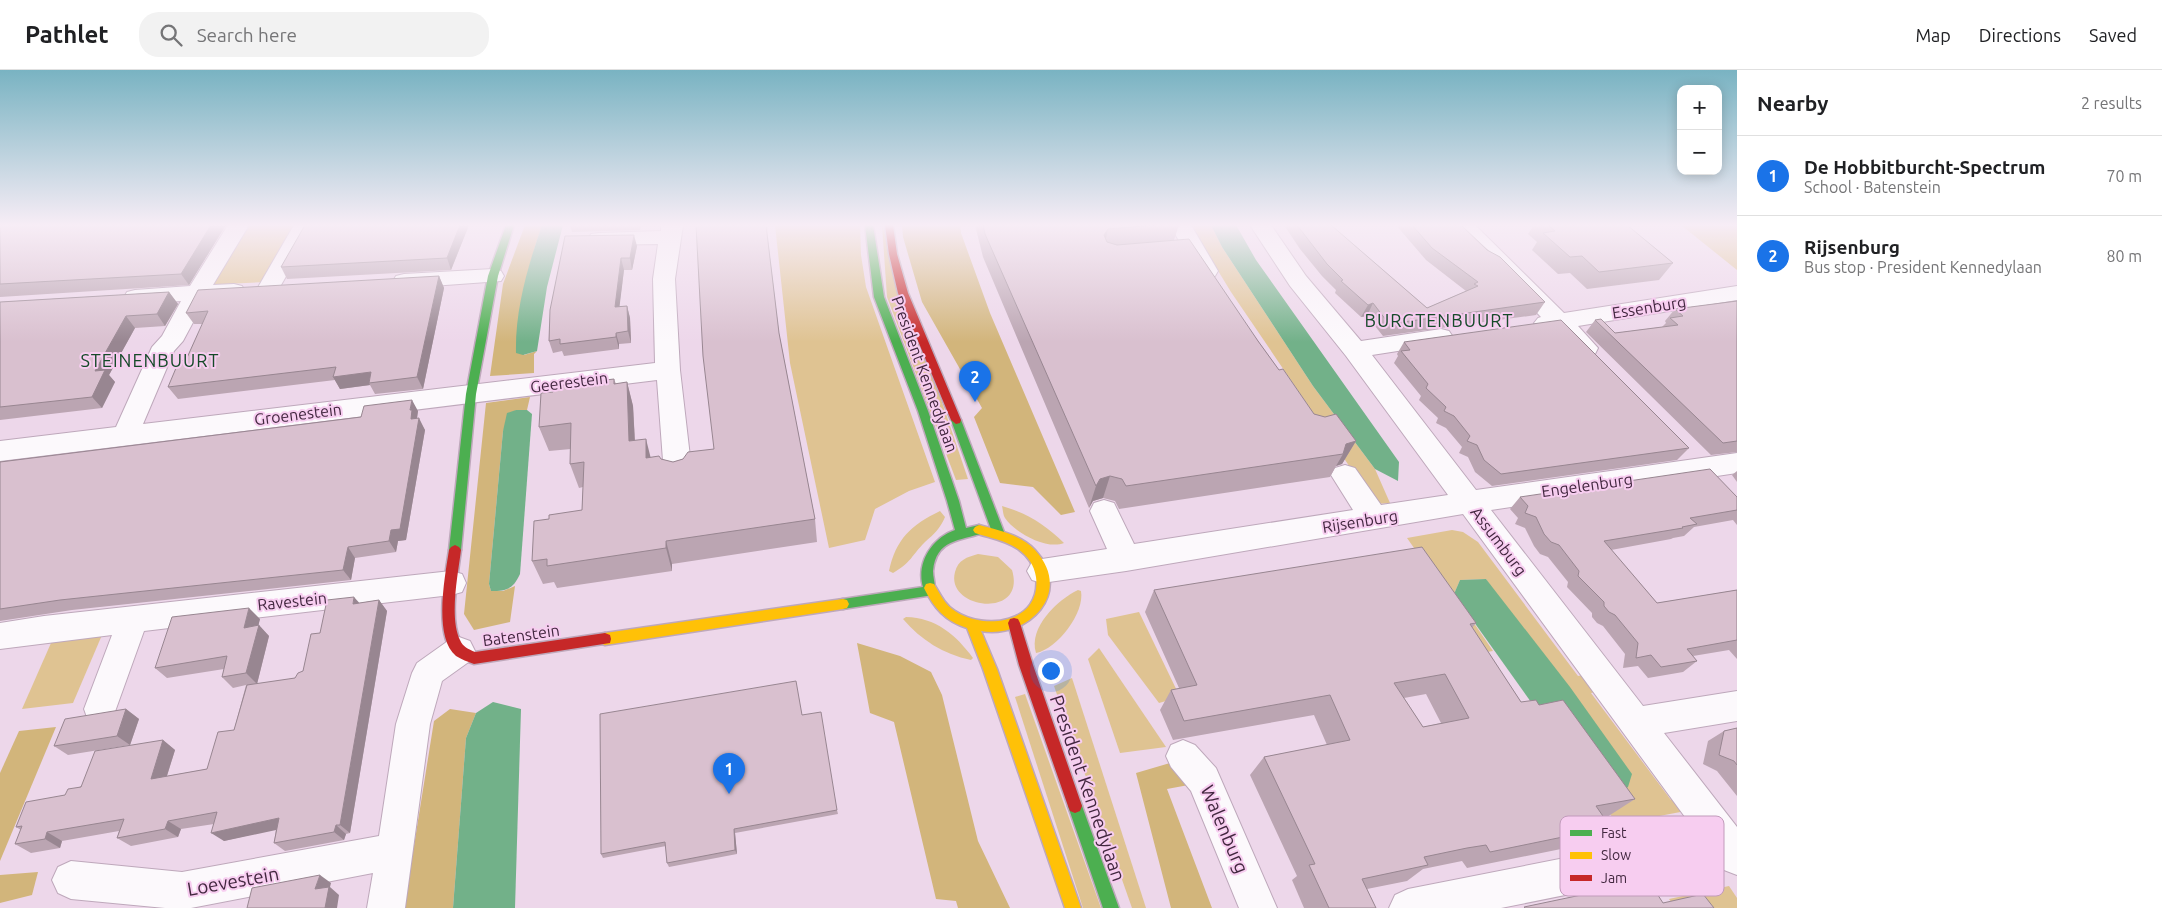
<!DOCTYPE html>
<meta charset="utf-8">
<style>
:root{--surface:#fff;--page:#f2f2f2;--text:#202124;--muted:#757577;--line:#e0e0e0;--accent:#1a73e8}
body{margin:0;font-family:Ubuntu,sans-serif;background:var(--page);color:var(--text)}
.controls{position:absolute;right:15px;top:15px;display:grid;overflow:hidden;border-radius:10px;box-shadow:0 2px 12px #0003}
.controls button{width:45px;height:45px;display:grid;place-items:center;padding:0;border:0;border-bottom:1px solid var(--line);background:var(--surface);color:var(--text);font:25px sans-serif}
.you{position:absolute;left:1050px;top:600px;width:18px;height:18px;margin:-12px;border:4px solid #fff;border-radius:50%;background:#1a73e8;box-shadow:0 0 0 8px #1a73e833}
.badge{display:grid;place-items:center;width:32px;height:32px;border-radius:50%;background:var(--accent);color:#fff;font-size:16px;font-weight:700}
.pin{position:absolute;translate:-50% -41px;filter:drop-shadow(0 1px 2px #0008)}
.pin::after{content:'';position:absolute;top:26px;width:18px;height:15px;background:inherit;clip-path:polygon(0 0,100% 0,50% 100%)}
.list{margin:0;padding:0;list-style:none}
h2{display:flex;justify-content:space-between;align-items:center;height:65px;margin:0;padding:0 20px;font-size:21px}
h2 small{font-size:16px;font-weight:400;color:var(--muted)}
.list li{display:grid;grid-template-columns:32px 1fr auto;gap:15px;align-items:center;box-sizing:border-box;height:80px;padding:0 20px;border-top:1px solid var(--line)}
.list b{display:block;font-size:19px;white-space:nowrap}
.list p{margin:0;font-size:16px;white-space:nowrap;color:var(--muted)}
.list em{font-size:16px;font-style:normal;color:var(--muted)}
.icon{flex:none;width:28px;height:28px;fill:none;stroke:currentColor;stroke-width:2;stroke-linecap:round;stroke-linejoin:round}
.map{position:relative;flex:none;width:1737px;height:838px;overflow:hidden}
header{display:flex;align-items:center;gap:30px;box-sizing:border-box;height:70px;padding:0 25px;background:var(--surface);border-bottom:1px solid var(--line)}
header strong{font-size:24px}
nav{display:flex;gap:28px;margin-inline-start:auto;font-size:18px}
.search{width:350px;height:45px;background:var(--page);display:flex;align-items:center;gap:12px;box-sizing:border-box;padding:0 18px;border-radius:20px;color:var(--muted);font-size:19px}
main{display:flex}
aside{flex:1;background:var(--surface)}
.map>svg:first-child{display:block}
.green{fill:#dfc392}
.forest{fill:#d2b57b}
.water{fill:#72b189}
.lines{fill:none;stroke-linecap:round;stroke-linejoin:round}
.street-casing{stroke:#bea8bb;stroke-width:2}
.fast-casing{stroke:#bea8bb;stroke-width:3}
.slow-casing{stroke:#bea8bb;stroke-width:3}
.jam-casing{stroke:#bea8bb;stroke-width:3}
.street{fill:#fcf9fc;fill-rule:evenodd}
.fast{fill:#4caf50;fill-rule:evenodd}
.slow{fill:#ffc107;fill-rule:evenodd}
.jam{fill:#c62828;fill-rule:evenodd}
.wall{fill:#bba5b2;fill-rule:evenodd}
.shaded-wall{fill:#988691}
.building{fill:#d9c0cf;stroke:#988691;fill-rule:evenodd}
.labels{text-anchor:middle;stroke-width:4;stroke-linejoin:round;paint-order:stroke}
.street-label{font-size:16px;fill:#42273f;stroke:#f7cdf0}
.neighbourhood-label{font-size:18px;letter-spacing:1px;fill:#154a28;stroke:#f7cdf0}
.near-street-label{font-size:19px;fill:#42273f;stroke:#f7cdf0}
.key{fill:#f7cdf0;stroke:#c19bbb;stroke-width:1}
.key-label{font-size:14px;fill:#42273f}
</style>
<header>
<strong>Pathlet</strong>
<div class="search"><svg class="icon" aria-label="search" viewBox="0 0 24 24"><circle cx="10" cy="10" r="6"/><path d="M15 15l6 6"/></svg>Search here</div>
<nav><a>Map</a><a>Directions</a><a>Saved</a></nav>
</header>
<main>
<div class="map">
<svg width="1737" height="838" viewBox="0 0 1737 838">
<rect width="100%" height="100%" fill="#edd7ea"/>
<!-- green -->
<g class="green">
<polygon points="244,155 298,155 265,212 205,215"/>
<polygon points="775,155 860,155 861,185 866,217 935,412 909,421 875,439 865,470 829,478 790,293"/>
<polygon points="882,155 968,409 956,410 887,227"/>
<polygon points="1193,155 1211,155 1222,177 1313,316 1375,399 1390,433 1375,434 1231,222 1198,168"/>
<polygon points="1681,155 1737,155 1737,200"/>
<path d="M1002,436C1027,443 1046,455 1064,473C1047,480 1015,463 1005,448C1003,445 1003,440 1002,436Z"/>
<path d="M940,441L945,447C940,459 934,464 925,472C911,486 912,492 893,503L889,501C896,469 911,455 940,441Z"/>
<polygon points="1452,460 1463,462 1478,472 1578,606 1588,604 1600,621 1591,623 1671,730 1681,728 1691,740 1617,754 1593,719 1486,509 1460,510 1454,524 1493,581 1475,584 1426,495 1407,468"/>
<path d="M978,484L998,487L1012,500C1027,550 945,539 955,502C958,490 967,487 978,484Z"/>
<path d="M1078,520L1081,521C1085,543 1057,579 1036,583C1028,558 1057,530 1078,520Z"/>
<polygon points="1139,542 1180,627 1159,633 1108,565 1106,549"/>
<path d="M906,547C936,548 955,564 973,588L971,590C943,584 921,570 903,549Z"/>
<polygon points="102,565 73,633 22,639 51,573"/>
<polygon points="1099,578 1166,677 1120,683 1088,589"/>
<polygon points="1072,608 1146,838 1132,838 1054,616"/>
<polygon points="1025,624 1101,838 1083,838 1015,627"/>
<polygon points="1729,816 1737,828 1737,838 1676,838 1669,829"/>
</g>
<!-- forest -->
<g class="forest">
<polygon points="525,155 542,155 534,180 524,285 537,281 534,284 534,303 490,306 503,214"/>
<polygon points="902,155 960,155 961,163 990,243 1075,442 1061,445 1033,417 1000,413 974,347 982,338 922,232 903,167"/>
<polygon points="530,327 527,340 516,340 503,361 489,514 491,521 503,521 515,516 510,552 474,560 464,544 486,333"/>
<polygon points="857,573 900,586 931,602 942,625 978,771 1010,838 958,838 956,831 936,829 894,652 870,643"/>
<polygon points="450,639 476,643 466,668 453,838 404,838 434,651"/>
<polygon points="56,657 0,791 0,703 19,661"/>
<polygon points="1170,693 1194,714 1167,719 1212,838 1171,838 1136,703"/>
<polygon points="38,802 32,825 0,833 0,805"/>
</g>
<!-- water -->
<g class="water">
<path d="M542,155H563L547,217L537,281L523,285L516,283C515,239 528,196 542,155Z"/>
<polygon points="1211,155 1236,155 1256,190 1399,392 1398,411 1375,399 1313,316 1222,177"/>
<path d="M516,340H527L532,344L520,504C513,519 507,521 491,521L489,514L503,361L507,343Z"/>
<polygon points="1486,509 1570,617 1632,704 1628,717 1616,725 1593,719 1454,524 1460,510"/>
<polygon points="493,632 521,639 515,838 453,838 466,668 476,643"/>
</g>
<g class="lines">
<defs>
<g id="street">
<polygon points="228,155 249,155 213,215 234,214 242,216 245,221 242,226 205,230 183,271 174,281 143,354 655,293 653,209 658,174 599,175 591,174 588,169 591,164 599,163 661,161 661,155 683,155 675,209 680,300 692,404 688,411 678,414 668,411 664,404 657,310 0,391 0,371 116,357 152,277 162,266 181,231 135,234 127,232 124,227 127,222 135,220 190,216"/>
<polygon points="294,155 315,155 276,224 268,226 260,224 257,219"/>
<polygon points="1170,155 1191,155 1218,201 1215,206 1207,208 1199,206"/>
<polygon points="1250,155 1271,155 1306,206 1361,271 1441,259 1449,261 1453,267 1449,273 1372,285 1476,420 1737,383 1737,403 1491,440 1643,636 1737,621 1737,651 1664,663 1737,757 1737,805 1724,800 1719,794 1501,838 1389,838 1395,825 1408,819 1696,762 1463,444 1126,501 1042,513 1032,510 1027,501 1032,492 1042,489 1107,479 1090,441 1094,433 1104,430 1114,433 1134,474 1353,440 1331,405 1335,398 1345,395 1355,398 1381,435 1448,425 1346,286 1290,216"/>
<path d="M1453,155H1475L1564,243L1737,216V230L1578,256L1598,278L1595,284C1576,289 1566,272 1554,259L1546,261L1538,258L1534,253L1538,248L1541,247Z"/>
<polygon points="493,199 501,201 504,206 501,211 404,218 396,216 393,211 396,206 404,204"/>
<polygon points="451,501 462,504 466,513 462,522 451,525 144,561 112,650 100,654 88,650 84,639 112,565 0,579 0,553 44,546"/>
<polygon points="459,567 470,571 475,581 470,591 442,611 430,654 405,838 367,838 373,803 191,838 165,838 71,829 58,823 52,810 58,797 71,791 182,802 379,766 396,654 412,603 417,593 448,571"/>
<polygon points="1183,670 1195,675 1216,698 1277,838 1239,838 1191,721 1171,697 1166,686 1171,675"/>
</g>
<g id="fast">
<polygon points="506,155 514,155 498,206 476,324 461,480 459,483 451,483 449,480 466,324 488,206"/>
<path d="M865,155H873L884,227L928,341L959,431L966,458L979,455L983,457L985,460L983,463C960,471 936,469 933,501C933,510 937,516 933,525L843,539L839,538L837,534L839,530L843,529L923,517C916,493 932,468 955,460L947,431L918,341L874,227Z"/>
<polygon points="956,346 961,350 1004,462 1002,465 994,465 992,462 951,350"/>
<polygon points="1075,729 1080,731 1082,736 1119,838 1103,838 1068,736 1070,731"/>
</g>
<g id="slow">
<path d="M979,455C998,460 1021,465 1035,480C1074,522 1029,569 981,561L997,599L1081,838H1065L983,599L967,558C945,551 934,538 924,518L926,514L930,513L934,514C940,524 945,535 955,541C985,561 1042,553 1036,507C1034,495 1028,486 1018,479C1005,470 990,468 975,463L973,460L975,457Z"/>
<polygon points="843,529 847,530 849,534 847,538 843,539 605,575 600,573 599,569 600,565 605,563"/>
</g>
<g id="jam">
<polygon points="885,155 893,155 897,184 908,223 961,350 960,353 956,354 951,350 898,223 889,184"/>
<path d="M455,475L459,477L461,480C458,504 449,548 460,570C463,577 468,579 475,582L605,563L610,565L611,569L610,573L474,594C468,592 461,589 456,586C433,567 445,506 449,480L451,477Z"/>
<polygon points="1014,548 1018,549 1020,553 1033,595 1082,736 1080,741 1075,743 1070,741 1068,736 1019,595 1008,553 1010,549"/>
</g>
</defs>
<!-- street casing -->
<use href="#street" class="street-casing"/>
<!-- fast casing -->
<use href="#fast" class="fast-casing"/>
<!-- slow casing -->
<use href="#slow" class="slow-casing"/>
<!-- jam casing -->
<use href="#jam" class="jam-casing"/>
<!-- street -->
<use href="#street" class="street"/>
<!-- fast -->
<use href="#fast" class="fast"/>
<!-- slow -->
<use href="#slow" class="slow"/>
<!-- jam -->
<use href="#jam" class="jam"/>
</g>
<!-- wall -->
<g class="wall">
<polygon points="0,155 226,155 189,215 0,227"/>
<polygon points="469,155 451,200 287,209 281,197"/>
<polygon points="570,155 641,155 640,160 572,162"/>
<polygon points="768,155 767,162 779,263 815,449 817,472 672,494 672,501 557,518 554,512 543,514 532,491 549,449 582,440 583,417 579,418 570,394 571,379 549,381 539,357 553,322 614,309 616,314 627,312 633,336 635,371 650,387 661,389 673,392 714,379"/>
<polygon points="975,155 1179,155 1174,170 1258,271 1279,300 1314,344 1356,371 1342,394 1336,396 1330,407 1119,439 1115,431 1103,428 1093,431 1089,438 983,187"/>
<polygon points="1284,155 1331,155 1427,238 1466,221 1426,190 1396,155 1461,155 1545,232 1536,245 1383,266 1367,246 1361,247 1335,223 1336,220 1322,206 1300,179"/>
<polygon points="1534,155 1627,155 1673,193 1659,210 1587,219 1570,203 1558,204 1532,180 1537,172 1528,164"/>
<polygon points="637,176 632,200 624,200 619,237 627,236 630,248 631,273 619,274 619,279 564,286 562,281 553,283 549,271 550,240"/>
<polygon points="439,206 444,218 423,319 375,324 370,315 340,319 335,310 178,329 168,317 186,290 203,254 194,254 186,243"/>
<polygon points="169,222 178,234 165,256 135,258 109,305 115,312 102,338 0,350 0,232"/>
<polygon points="1737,231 1737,382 1711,385 1586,262 1595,250 1615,263 1662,257 1666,253 1665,251 1675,239"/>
<polygon points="1404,272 1689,378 1677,390 1492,416 1475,402 1468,387 1459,383 1462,377 1446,358 1436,353 1438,348 1419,330 1421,326 1394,293 1398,286 1397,284"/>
<polygon points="418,341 417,348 425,360 406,470 398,471 396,482 355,488 351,510 72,540 0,551 0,392"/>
<polygon points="1737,401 1737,412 1732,405"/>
<polygon points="1520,427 1737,427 1737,455 1733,450 1694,457 1684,466 1673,468 1671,469 1611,480 1657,533 1737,520 1737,589 1729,580 1693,586 1697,591 1683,602 1648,608 1638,596 1623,598 1625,584 1603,556 1597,553 1592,547 1592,543 1567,517 1568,512 1548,487 1540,484 1534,476 1525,458 1515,454 1518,448 1510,439"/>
<path d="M1154,520L1476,553L1472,558L1521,632L1539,635L1635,729L1607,747H1603L1605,749L1586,760L1587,762L1561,779L1467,798L1462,791L1423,799L1407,811L1367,819L1376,838H1304L1292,810L1297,806L1250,705L1264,687L1327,675L1314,645L1173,670L1160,640L1171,620L1179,618L1145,542ZM1426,624L1441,653L1423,657L1404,628Z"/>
<polygon points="379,530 387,541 350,763 346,764 344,770 285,781 274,773 276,759 224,771 214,754 181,759 178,767 131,776 117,768 119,761 62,771 60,778 31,783 15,774 21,760 16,757 65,725 163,670 175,680 167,706 207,699 234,660 246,615 233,618 222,607 224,599 167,608 155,598 260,549 258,555 269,566 257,614 295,608 303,601 320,563 359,533"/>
<polygon points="126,639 139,649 130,675 68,685 54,676"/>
<polygon points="802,645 837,740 838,744 735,763 737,784 669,797 667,793 666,776 603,788 601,784"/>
<polygon points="1737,658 1737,726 1717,701 1703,694 1708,671 1724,661"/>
</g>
<!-- shaded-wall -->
<g class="shaded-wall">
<polygon points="211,155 226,155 189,215 181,204"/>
<polygon points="460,155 469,155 451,200 447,188"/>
<polygon points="1108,159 1103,182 1104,165"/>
<polygon points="634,165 637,176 632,200 630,188"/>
<polygon points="621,188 624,200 618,249 615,237"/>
<polygon points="439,206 444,218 423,319 417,307"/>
<polygon points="169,222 178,234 165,256 157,244"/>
<polygon points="1373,233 1367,246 1361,247 1368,235"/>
<polygon points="627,236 630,248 631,273 628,261"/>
<polygon points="126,246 135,258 109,305 115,312 102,338 92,327 95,301"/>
<polygon points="616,263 619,274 619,279 616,267"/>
<polygon points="371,302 369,313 370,315 340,319 333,307"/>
<polygon points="627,312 633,336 636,395 629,371"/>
<polygon points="412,330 418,341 417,348 418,351 419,348 425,360 406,470 398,471 396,482 389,471 411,349 410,340"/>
<polygon points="646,369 652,393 646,388"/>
<polygon points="1356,371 1342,394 1336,396 1343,384 1346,374"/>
<polygon points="1110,406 1103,428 1093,431 1089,438 1096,416 1100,409"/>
<polygon points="666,471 672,494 672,501 666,478"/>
<polygon points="348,477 355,488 351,510 343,500"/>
<polygon points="354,527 363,537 353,534"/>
<polygon points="379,530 387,541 350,763 340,755"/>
<polygon points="249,538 260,549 255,569 244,558"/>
<polygon points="259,555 269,566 257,614 246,603"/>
<polygon points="126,639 139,649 130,675 117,666"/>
<polygon points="163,670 175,680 163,718 151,709"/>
<polygon points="279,748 290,757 224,771 211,763"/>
<polygon points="168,751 181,759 178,767 165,759"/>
<polygon points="336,755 346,764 344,770 334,762"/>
<polygon points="734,759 735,763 737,784 735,780"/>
<polygon points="47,762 62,771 60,778 45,769"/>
<polygon points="320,805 331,813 330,817 339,825 337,838 325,838 315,819"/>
</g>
<!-- building -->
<g class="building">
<polygon points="0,155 211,155 181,204 0,214"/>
<polygon points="305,155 460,155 447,188 281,197"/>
<polygon points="696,155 766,155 779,263 815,449 666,471 666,478 547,496 547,489 532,491 534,451 549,449 549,445 582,440 584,392 570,394 571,353 539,357 541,323 553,322 554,316 563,315 614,309 614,314 627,312 629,371 646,369 646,388 659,386 661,389 673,392 683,389 688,382 714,379 703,286"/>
<polygon points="983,155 1155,155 1108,159 1104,165 1107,172 1117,175 1189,169 1258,271 1279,300 1283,299 1314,344 1325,347 1336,344 1356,371 1346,374 1343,384 1126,416 1122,409 1110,406 1100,409 1096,416 985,164"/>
<polygon points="1297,155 1331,155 1427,238 1478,216 1474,214 1478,212 1432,178 1412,155 1461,155 1487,180 1500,187 1545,232 1389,254 1373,233 1368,235 1341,211 1343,210 1327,194"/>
<polygon points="1548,155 1627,155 1673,193 1599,202 1582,186 1570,187 1543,163 1555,161"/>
<polygon points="634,165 630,188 621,188 615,237 627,236 628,261 616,263 616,267 560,274 560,269 549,271 550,240 565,166"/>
<polygon points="439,206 417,307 369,313 371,302 333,307 336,297 168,317 179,291 186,290 208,241 186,243 198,220"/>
<polygon points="169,222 157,244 126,246 95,301 105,300 92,327 0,337 0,232"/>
<polygon points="1737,231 1737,371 1723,373 1595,250 1601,249 1615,263 1678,255 1670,248 1683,246 1675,239"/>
<polygon points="1561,250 1689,378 1501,404 1484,390 1477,375 1467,371 1470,366 1454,346 1444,341 1446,337 1426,318 1428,314 1401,281 1410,280 1404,272"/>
<polygon points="412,330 410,340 412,340 411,349 419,348 400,459 391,460 389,471 348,477 343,500 60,530 0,539 0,392 361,347 364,336"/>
<polygon points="1710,399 1737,427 1737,440 1690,448 1697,454 1682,457 1683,458 1604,471 1657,533 1737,520 1737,570 1687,579 1697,591 1661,597 1651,585 1636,588 1638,573 1615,545 1609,542 1604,536 1604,532 1578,506 1579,501 1559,475 1551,472 1544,464 1536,447 1525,443 1528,436 1520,427"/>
<path d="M1422,477L1476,553L1470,554L1521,632L1536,630L1539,635L1563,630L1635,729L1596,736L1605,749L1582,754L1587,762L1490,782L1486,775L1467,778L1424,787L1428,795L1362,809L1376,838H1329L1309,795L1315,794L1264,687L1350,670L1330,625L1184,651L1171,620L1197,615L1154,520ZM1445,604L1469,648L1423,657L1394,613Z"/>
<polygon points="354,527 353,534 379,530 340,755 336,755 334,762 274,773 279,748 211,763 217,742 168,751 165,759 117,768 124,749 47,762 45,769 15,774 22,756 16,757 26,732 65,725 68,719 81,717 95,681 163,670 151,709 207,699 218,662 234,660 247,615 295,608 298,603 303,601 311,564 320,563 327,530"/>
<polygon points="249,538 244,558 259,555 246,603 222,607 227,586 155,598 172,547"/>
<polygon points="796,611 802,645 821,642 837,740 734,759 735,780 667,793 665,772 601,784 600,644"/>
<polygon points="126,639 117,666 54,676 65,649"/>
<polygon points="1737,658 1737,695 1734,691 1719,685 1724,661"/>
<polygon points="320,805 315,819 329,817 325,838 247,838 252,818"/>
<polygon points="1624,816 1629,824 1654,819 1663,833 1703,824 1714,838 1525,838 1524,837"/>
</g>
<!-- sky -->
<linearGradient id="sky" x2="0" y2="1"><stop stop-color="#79b3c2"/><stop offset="0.57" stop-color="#f7edf6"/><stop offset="1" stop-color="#f7edf6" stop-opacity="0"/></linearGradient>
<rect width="1737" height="272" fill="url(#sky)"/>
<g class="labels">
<!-- street labels -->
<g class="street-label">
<text transform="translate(1649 237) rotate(-9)" y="6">Essenburg</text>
<text transform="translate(925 304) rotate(70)" y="6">President Kennedylaan</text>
<text transform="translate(569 312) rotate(-7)" y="6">Geerestein</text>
<text transform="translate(298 344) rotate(-7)" y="6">Groenestein</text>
<text transform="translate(1587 415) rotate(-8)" y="6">Engelenburg</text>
<text transform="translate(1360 451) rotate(-9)" y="6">Rijsenburg</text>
<text transform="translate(1499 471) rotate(53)" y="6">Assumburg</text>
<text transform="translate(292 531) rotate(-6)" y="6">Ravestein</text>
<text transform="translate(521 565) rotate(-8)" y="6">Batenstein</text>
</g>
<!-- neighbourhood labels -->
<g class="neighbourhood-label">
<text x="1439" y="257">BURGTENBUURT</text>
<text x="150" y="297">STEINENBUURT</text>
</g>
<!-- near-street labels -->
<g class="near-street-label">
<text transform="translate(1088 718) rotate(71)" y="7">President Kennedylaan</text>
<text transform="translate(1225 759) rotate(67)" y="7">Walenburg</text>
<text transform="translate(233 811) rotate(-10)" y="7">Loevestein</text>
</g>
</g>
<!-- legend -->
<rect x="1560" y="746" width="164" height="80" rx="8" class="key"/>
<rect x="1570" y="760" width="22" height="6" fill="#4caf50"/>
<rect x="1570" y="782" width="22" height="7" fill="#ffc107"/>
<rect x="1570" y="805" width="22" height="6" fill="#c62828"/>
<g class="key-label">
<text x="1601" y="768">Fast</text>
<text x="1601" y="790">Slow</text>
<text x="1601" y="813">Jam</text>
</g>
</svg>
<div class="controls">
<button>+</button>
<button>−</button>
</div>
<div class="you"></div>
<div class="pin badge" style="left:729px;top:724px">1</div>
<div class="pin badge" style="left:975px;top:332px">2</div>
</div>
<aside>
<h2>Nearby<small>2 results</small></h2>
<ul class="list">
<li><span class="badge">1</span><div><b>De Hobbitburcht-Spectrum</b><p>School · Batenstein</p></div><em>70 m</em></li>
<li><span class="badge">2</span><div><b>Rijsenburg</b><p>Bus stop · President Kennedylaan</p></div><em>80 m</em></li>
</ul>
</aside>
</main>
